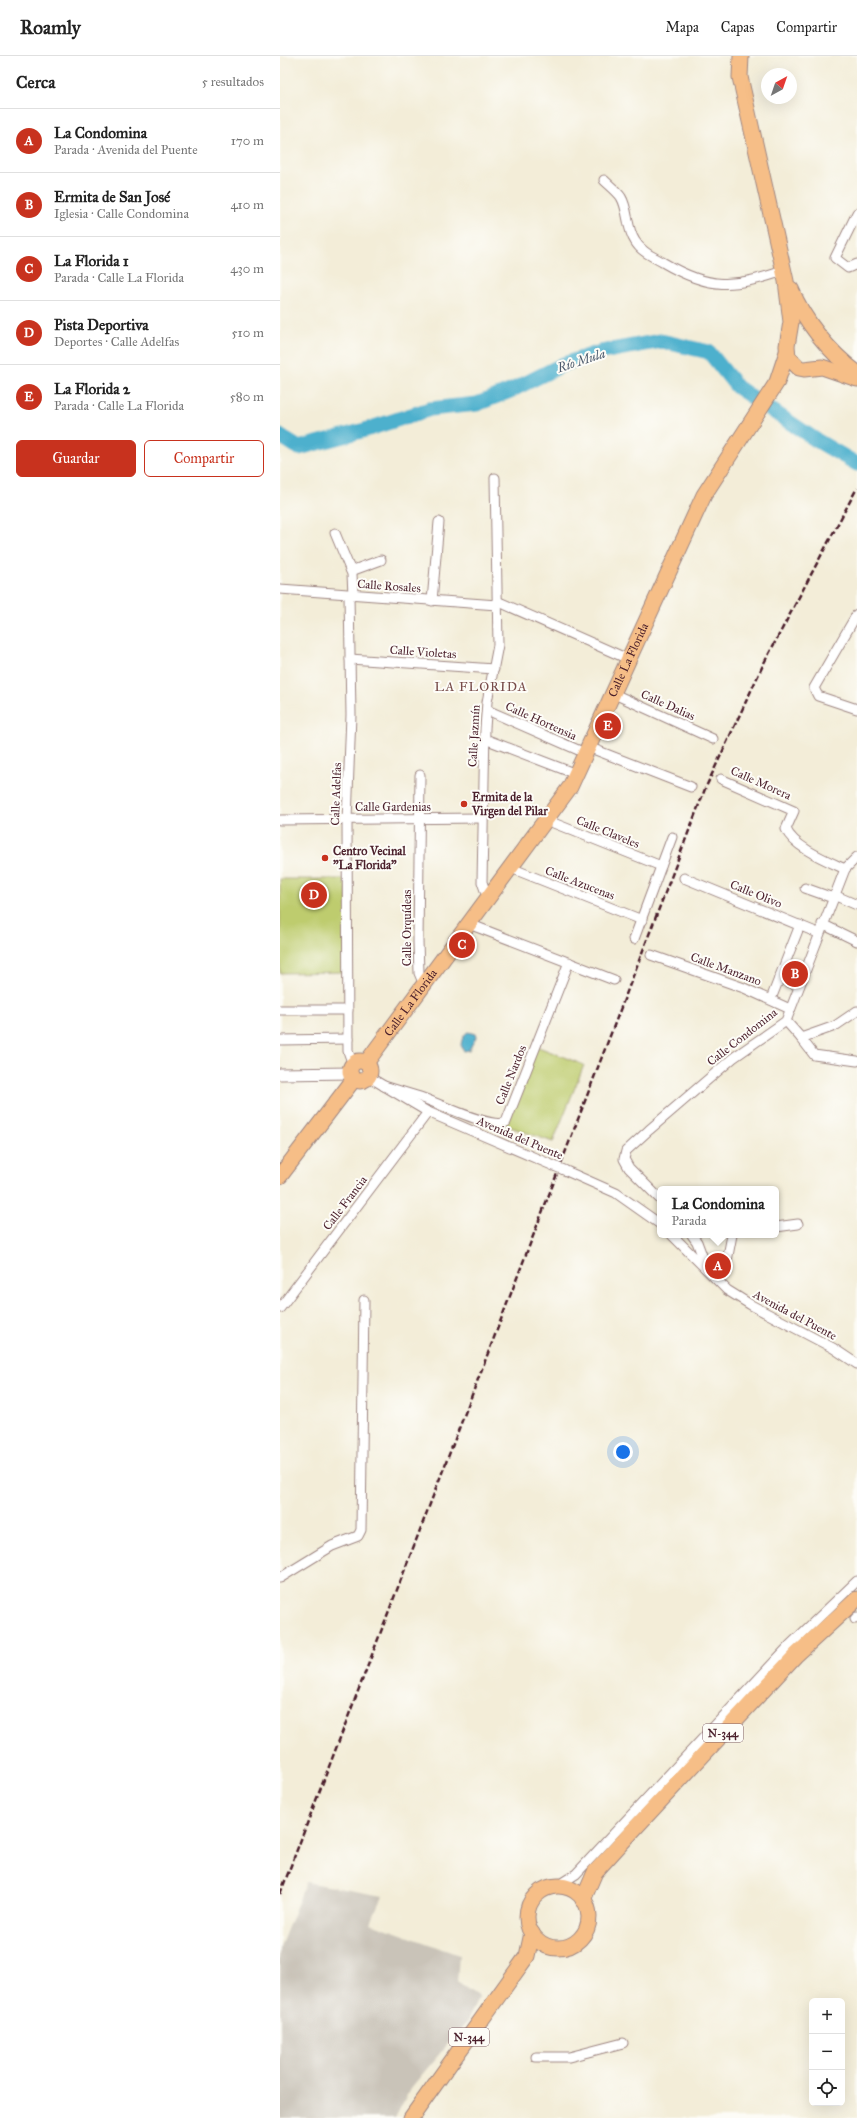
<!DOCTYPE html>
<html lang="es">
<meta charset="utf-8">
<style>
:root{--surface:#fff;--page:#f2f2f2;--text:#222;--muted:#767676;--line:#e0e0e0;--accent:#c8321e}
body{margin:0;font-family:"IM FELL Great Primer",serif;background:var(--page);color:var(--text)}
.controls{position:absolute;right:12px;bottom:12px;display:grid;overflow:hidden;border-radius:6px;box-shadow:0 4px 16px #0002}
.controls button{width:36px;height:36px;display:grid;place-items:center;padding:0;border:0;border-bottom:1px solid var(--line);background:var(--surface);color:var(--text);font:20px sans-serif}
.compass{position:absolute;left:481px;top:12px;width:36px;height:36px;border-radius:50%;background:var(--surface);box-shadow:0 4px 16px #0002;rotate:40deg}
.you{position:absolute;left:343px;top:1396px;width:14px;height:14px;margin:-10px;border:3px solid #fff;border-radius:50%;background:#1a73e8;box-shadow:0 0 0 6px #1a73e833}
.badge{display:grid;place-items:center;width:26px;height:26px;border-radius:50%;background:var(--accent);color:#fff;font-size:13px;font-weight:700}
.pin{position:absolute;translate:-50% -50%;border:2px solid #fff;box-shadow:0 1px 4px #0006}
.popup{position:absolute;left:377px;top:1130px;width:122px;height:52px;box-sizing:border-box;display:grid;place-content:center;border-radius:6px;background:var(--surface);filter:drop-shadow(0 1px 3px #0005);font-size:13px;white-space:nowrap;color:var(--muted)}
.popup b{font-size:15px;color:var(--text)}
.popup::after{content:'';position:absolute;left:50%;top:100%;margin-left:-8px;border:8px solid transparent;border-top-color:var(--surface)}
.list{margin:0;padding:0;list-style:none}
h2{display:flex;justify-content:space-between;align-items:center;height:52px;margin:0;padding:0 16px;font-size:17px}
h2 small{font-size:13px;font-weight:400;color:var(--muted)}
.list li{display:grid;grid-template-columns:26px 1fr auto;gap:12px;align-items:center;box-sizing:border-box;height:64px;padding:0 16px;border-top:1px solid var(--line)}
.list b{display:block;font-size:15px;white-space:nowrap}
.list p{margin:0;font-size:13px;white-space:nowrap;color:var(--muted)}
.list em{font-size:13px;font-style:normal;color:var(--muted)}
.actions{display:flex;gap:8px;padding:12px 16px}
.actions a{flex:1;padding:9px 0;border:1px solid var(--accent);border-radius:6px;text-align:center;font-size:14px;color:var(--accent)}
.actions .main{background:var(--accent);color:#fff}
.icon{flex:none;width:22px;height:22px;fill:none;stroke:currentColor;stroke-width:2;stroke-linecap:round;stroke-linejoin:round}
.map{position:relative;flex:none;width:577px;height:2062px;overflow:hidden}
header{display:flex;align-items:center;gap:24px;box-sizing:border-box;height:56px;padding:0 20px;background:var(--surface);border-bottom:1px solid var(--line)}
header strong{font-size:19px}
nav{display:flex;gap:22px;margin-inline-start:auto;font-size:14px}
main{display:flex}
aside{flex:1;background:var(--surface)}
.map>svg:first-child{display:block}
.industrial{fill:#c9c3b8}
.green{fill:#becc6e;stroke:#84764c}
.water{fill:#4eb0cd;stroke:#4c687c}
.lines{fill:none;stroke-linecap:round;stroke-linejoin:round}
.river{stroke:#4eb0cd;stroke-width:15}
.minor-casing{stroke:#9e8682;stroke-width:11}
.tertiary-casing{stroke:#9e8682;stroke-width:13}
.primary-casing{stroke:#9e8682;stroke-width:17}
.trunk-casing{stroke:#9e8682;stroke-width:17}
.minor{stroke:#fff;stroke-width:9}
.tertiary{stroke:#fff;stroke-width:11}
.primary{stroke:#f6be87;stroke-width:15}
.trunk{stroke:#f6be87;stroke-width:15}
.rail{stroke:#4a1f2b;stroke-width:2.5;stroke-dasharray:6 3;stroke-linecap:butt}
.minor-bridge-casing{stroke:#9e8682;stroke-width:11;stroke-linecap:butt}
.minor-bridge{stroke:#fff;stroke-width:9}
.poi-dot{fill:#c8321e;stroke:#fdfcf7;stroke-width:1.5}
.labels{text-anchor:middle;stroke-width:4;stroke-linejoin:round;paint-order:stroke}
.shield{fill:#fdfcf7;stroke:#806168;stroke-width:1}
.shield-label{font-size:11px;font-weight:bold;fill:#4a1f2b}
.street-label{font-size:12px;fill:#4a1f2b;stroke:#fdfcf7}
.poi-label{font-size:12px;font-weight:bold;fill:#4a1f2b;stroke:#fdfcf7;text-anchor:start}
.water-label{font-size:13px;font-style:italic;fill:#4c596c;stroke:#fdfcf7}
.neighbourhood-label{font-size:13px;letter-spacing:1px;fill:#784c4a;stroke:#fdfcf7}
</style>
<header>
<strong>Roamly</strong>
<nav><a>Mapa</a><a>Capas</a><a>Compartir</a></nav>
</header>
<main>
<aside>
<h2>Cerca<small>5 resultados</small></h2>
<ul class="list">
<li><span class="badge">A</span><div><b>La Condomina</b><p>Parada · Avenida del Puente</p></div><em>170 m</em></li>
<li><span class="badge">B</span><div><b>Ermita de San José</b><p>Iglesia · Calle Condomina</p></div><em>410 m</em></li>
<li><span class="badge">C</span><div><b>La Florida 1</b><p>Parada · Calle La Florida</p></div><em>430 m</em></li>
<li><span class="badge">D</span><div><b>Pista Deportiva</b><p>Deportes · Calle Adelfas</p></div><em>510 m</em></li>
<li><span class="badge">E</span><div><b>La Florida 2</b><p>Parada · Calle La Florida</p></div><em>580 m</em></li>
</ul>
<div class="actions"><a class="main">Guardar</a><a>Compartir</a></div>
</aside>
<div class="map">
<svg width="577" height="2062" viewBox="0 0 577 2062">
<rect width="100%" height="100%" fill="#fdfcf7"/>
<filter id="ink" filterUnits="userSpaceOnUse"><feTurbulence type="fractalNoise" baseFrequency=".025" numOctaves="2"/><feDisplacementMap in="SourceGraphic" scale="8" xChannelSelector="R" yChannelSelector="G"/><feConvolveMatrix kernelMatrix="1 2 1 2 8 2 1 2 1" color-interpolation-filters="sRGB"/></filter>
<filter id="wash" filterUnits="userSpaceOnUse"><feTurbulence type="fractalNoise" baseFrequency=".012" numOctaves="4" result="noise"/><feDisplacementMap in="SourceGraphic" scale="16" xChannelSelector="R" yChannelSelector="G"/><feGaussianBlur stdDeviation="0.9" result="paint"/><feColorMatrix in="noise" values="0 0 0 0 0 0 0 0 0 0 0 0 0 0 0 0 0 1.4 0 .05"/><feComposite in="paint" operator="in"/></filter>
<g filter="url(#wash)">
<rect width="100%" height="100%" fill="#f3edd8"/>
<!-- industrial -->
<polygon class="industrial" points="26,1826 102,1840 91,1867 179,1899 177,1926 199,1941 187,1965 130,2033 115,2062 0,2062 0,1891"/>
<!-- green -->
<g class="green">
<polygon points="0,823 67,823 68,916 0,917"/>
<polygon points="256,990 304,1009 273,1086 222,1068"/>
</g>
<!-- water -->
<path class="water" d="M188,976L195,978L196,981L189,994L184,995L181,989C182,983 183,979 188,976Z"/>
<g class="lines">
<!-- river -->
<polyline class="river" points="0,380 19,392 85,374 150,353 197,348 230,335 284,308 321,296 381,285 429,296 457,331 536,384 577,408"/>
</g>
</g>
<g filter="url(#ink)">
<g class="lines">
<defs>
<g id="minor">
<path d="M324,124C329,129 337,135 341,141C349,154 346,172 355,185C361,196 374,201 384,207C430,234 453,232 503,215"/>
<polyline points="577,157 555,202 568,212 577,208"/>
<polyline points="55,477 72,518 73,539"/>
<polyline points="71,515 101,504"/>
<polyline points="0,533 217,549"/>
<polyline points="69,539 71,659 67,764 68,995 73,1009"/>
<polyline points="152,545 159,466"/>
<polyline points="217,545 348,603"/>
<polyline points="577,558 534,632 538,640 577,653"/>
<polyline points="70,603 214,613"/>
<polyline points="332,637 433,683"/>
<polyline points="207,654 305,697"/>
<polyline points="205,683 296,718"/>
<polyline points="308,691 411,731"/>
<polyline points="140,719 138,885 139,917 144,929"/>
<path d="M441,723L514,755L506,773C513,791 548,805 565,813"/>
<polyline points="0,764 203,762"/>
<polyline points="266,764 381,810"/>
<polyline points="231,812 362,864"/>
<polyline points="404,822 538,877"/>
<polyline points="525,832 553,842"/>
<polyline points="554,839 577,849"/>
<polyline points="208,843 202,826 205,672 207,646 218,589 215,422"/>
<polyline points="189,868 334,924"/>
<polyline points="542,868 577,885"/>
<polyline points="354,883 392,781"/>
<polyline points="371,899 464,932 510,953"/>
<polyline points="499,922 519,930"/>
<polyline points="491,943 520,869"/>
<polyline points="0,954 68,954"/>
<polyline points="577,955 555,970 521,982 534,999 577,1005"/>
<polyline points="506,965 521,982"/>
<polyline points="0,984 68,983"/>
<polyline points="89,1021 148,1056 274,1110"/>
<path d="M104,1030C116,1034 128,1037 140,1041C156,1046 212,1074 226,1066L289,906"/>
<polyline points="284,1114 336,1137 380,1168"/>
<polyline points="380,1143 349,1112 344,1103 346,1095 369,1074 453,1002 506,965 565,813 577,801"/>
<polyline points="496,1171 518,1168"/>
<polyline points="392,1179 447,1234 471,1249 553,1292 577,1308"/>
<polyline points="412,1179 417,1186 426,1210"/>
<polyline points="434,1220 446,1210 452,1179"/>
<polyline points="0,1252 148,1056"/>
<polyline points="0,1522 52,1490 78,1480 81,1474 84,1244"/>
<polyline points="575,1563 577,1561"/>
<polyline points="277,1830 296,1818 510,1589 577,1525"/>
<polyline points="256,2001 289,2001 343,1987"/>
</g>
<polyline id="tertiary" points="0,1018 71,1017"/>
<g id="primary">
<polyline points="461,0 460,21 506,225 511,266 507,290 508,301 519,312 524,313 542,311 577,323"/>
<path d="M511,233C524,265 549,296 577,317"/>
<circle cx="80" cy="1015" r="10"/>
<path id="s1" d="M86,1007L290,731L424,439L497,326L507,296"/>
<polyline points="0,1120 74,1023"/>
</g>
<g id="trunk">
<circle cx="278" cy="1861" r="31"/>
<polyline points="303,1844 315,1816 356,1771 516,1599 577,1543"/>
<polyline points="131,2062 247,1900 252,1877"/>
</g>
</defs>
<!-- minor casing -->
<use href="#minor" class="minor-casing"/>
<!-- tertiary casing -->
<use href="#tertiary" class="tertiary-casing"/>
<!-- primary casing -->
<use href="#primary" class="primary-casing"/>
<!-- trunk casing -->
<use href="#trunk" class="trunk-casing"/>
<!-- minor -->
<use href="#minor" class="minor"/>
<!-- tertiary -->
<use href="#tertiary" class="tertiary"/>
<!-- primary -->
<use href="#primary" class="primary"/>
<!-- trunk -->
<use href="#trunk" class="trunk"/>
<!-- rail -->
<polyline class="rail" points="0,1838 425,733 484,607 577,432"/>
<defs>
<polyline id="minor-bridge" points="274,1110 284,1114"/>
</defs>
<!-- minor-bridge casing -->
<use href="#minor-bridge" class="minor-bridge-casing"/>
<!-- minor-bridge -->
<use href="#minor-bridge" class="minor-bridge"/>
</g>
</g>
<!-- markers -->
<g class="poi-dot">
<circle cx="184" cy="748" r="4"/>
<circle cx="45" cy="802" r="4"/>
</g>
<g class="labels">
<!-- shield labels -->
<g class="shield">
<rect x="423" y="1668" width="40" height="18" rx="3"/>
<rect x="169" y="1972" width="40" height="18" rx="3"/>
</g>
<g class="shield-label">
<text x="443" y="1681">N-344</text>
<text x="189" y="1985">N-344</text>
</g>
<!-- street labels -->
<g class="street-label">
<text transform="translate(109 530) rotate(4)" y="4">Calle Rosales</text>
<text transform="translate(143 596) rotate(4)" y="4">Calle Violetas</text>
<text dy="4" stroke="none"><textPath href="#s1" startOffset="483">Calle La Florida</textPath></text>
<text transform="translate(388 649) rotate(24)" y="4">Calle Dalias</text>
<text transform="translate(261 665) rotate(24)" y="4">Calle Hortensia</text>
<text transform="translate(194 680) rotate(-87)" y="4">Calle Jazmín</text>
<text transform="translate(481 727) rotate(24)" y="4">Calle Morera</text>
<text transform="translate(56 738) rotate(-88)" y="4">Calle Adelfas</text>
<text x="113" y="755">Calle Gardenias</text>
<text transform="translate(328 776) rotate(22)" y="4">Calle Claveles</text>
<text transform="translate(300 827) rotate(21)" y="4">Calle Azucenas</text>
<text transform="translate(476 838) rotate(22)" y="4">Calle Olivo</text>
<text transform="translate(127 872) rotate(-90)" y="4">Calle Orquídeas</text>
<text transform="translate(446 913) rotate(20)" y="4">Calle Manzano</text>
<text dy="4" stroke="none"><textPath href="#s1" startOffset="75">Calle La Florida</textPath></text>
<text transform="translate(462 981) rotate(-38)" y="4">Calle Condomina</text>
<text transform="translate(231 1019) rotate(-68)" y="4">Calle Nardos</text>
<text transform="translate(240 1082) rotate(23)" y="4">Avenida del Puente</text>
<text transform="translate(65 1147) rotate(-53)" y="4">Calle Francia</text>
<text transform="translate(515 1259) rotate(28)" y="4">Avenida del Puente</text>
</g>
<!-- poi labels -->
<g class="poi-label">
<text x="192" y="745">Ermita de la<tspan x="192" dy="14">Virgen del Pilar</tspan></text>
<text x="53" y="799">Centro Vecinal<tspan x="53" dy="14">"La Florida"</tspan></text>
</g>
<!-- water labels -->
<g class="water-label">
<text transform="translate(301 304) rotate(-18)" y="5">Río Mula</text>
</g>
<!-- neighbourhood labels -->
<g class="neighbourhood-label">
<text x="201" y="635">LA FLORIDA</text>
</g>
</g>
</svg>
<div class="controls">
<button>+</button>
<button>−</button>
<button><svg class="icon" aria-label="locate" viewBox="0 0 24 24"><circle cx="12" cy="12" r="6"/><path d="M12 2v4M12 18v4M2 12h4M18 12h4"/></svg></button>
</div>
<svg class="compass" viewBox="-18 -18 36 36"><path d="M0-13l5 13h-10z" fill="#e53935"/><path d="M0 13l5-13h-10z" fill="#767676"/></svg>
<div class="you"></div>
<div class="pin badge" style="left:438px;top:1210px">A</div>
<div class="popup"><b>La Condomina</b>Parada</div>
<div class="pin badge" style="left:515px;top:918px">B</div>
<div class="pin badge" style="left:182px;top:889px">C</div>
<div class="pin badge" style="left:34px;top:839px">D</div>
<div class="pin badge" style="left:328px;top:670px">E</div>
</div>
</main>
